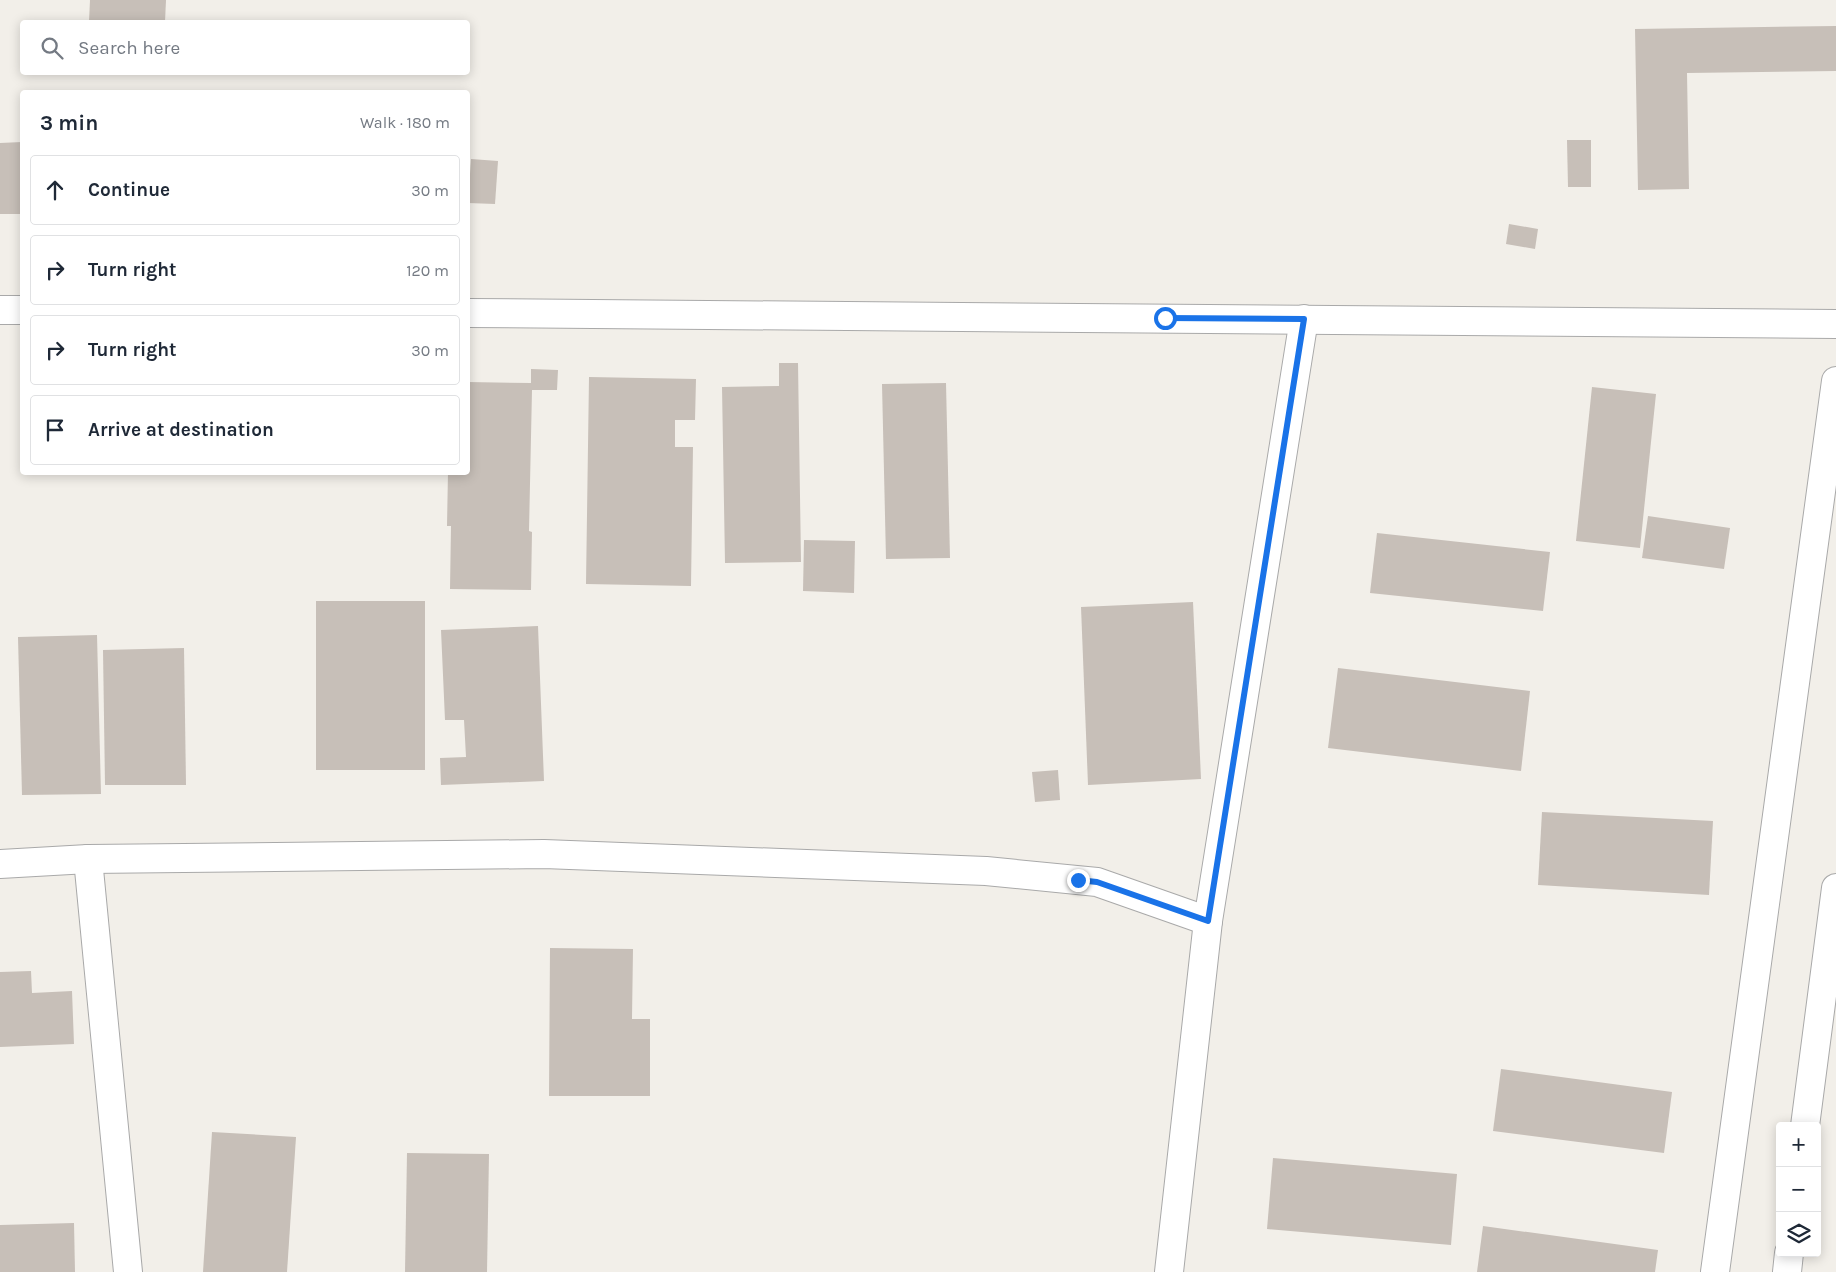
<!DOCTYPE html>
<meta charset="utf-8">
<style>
:root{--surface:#fff;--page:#f6f6f7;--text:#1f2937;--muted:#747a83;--line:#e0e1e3}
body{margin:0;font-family:Karla,sans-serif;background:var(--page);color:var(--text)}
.controls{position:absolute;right:15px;bottom:15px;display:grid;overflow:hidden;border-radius:5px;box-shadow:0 2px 12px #0003}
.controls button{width:45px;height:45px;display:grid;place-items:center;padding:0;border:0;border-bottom:1px solid var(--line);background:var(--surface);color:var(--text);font:25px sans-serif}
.stop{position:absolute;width:15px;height:15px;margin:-11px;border:4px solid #1a73e8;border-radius:50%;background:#fff}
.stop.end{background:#1a73e8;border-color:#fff;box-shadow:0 1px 5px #0008}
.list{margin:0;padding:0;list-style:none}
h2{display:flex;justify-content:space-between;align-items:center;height:65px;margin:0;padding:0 20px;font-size:21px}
h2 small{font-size:16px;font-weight:400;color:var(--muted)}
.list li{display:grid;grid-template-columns:32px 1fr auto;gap:15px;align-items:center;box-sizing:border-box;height:70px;margin:0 10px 10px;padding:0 10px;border:1px solid var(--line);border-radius:5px}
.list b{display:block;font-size:19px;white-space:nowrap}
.list em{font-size:16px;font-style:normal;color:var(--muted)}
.icon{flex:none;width:28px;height:28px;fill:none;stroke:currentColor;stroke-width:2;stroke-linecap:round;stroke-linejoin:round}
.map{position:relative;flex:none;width:1836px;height:1272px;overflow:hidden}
.search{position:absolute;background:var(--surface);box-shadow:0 2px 12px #0003;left:20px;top:20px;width:450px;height:55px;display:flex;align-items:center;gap:12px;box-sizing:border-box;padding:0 18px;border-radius:5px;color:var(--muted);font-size:19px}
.panel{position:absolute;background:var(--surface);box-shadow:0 2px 12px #0003;left:20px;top:90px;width:450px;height:385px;border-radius:5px}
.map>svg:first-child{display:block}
.building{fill:#c7bfb8}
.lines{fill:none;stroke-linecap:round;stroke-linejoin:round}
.minor-casing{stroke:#a9a9a9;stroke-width:30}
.minor{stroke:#fff;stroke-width:28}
.route{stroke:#1a73e8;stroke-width:6}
</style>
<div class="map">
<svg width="1836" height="1272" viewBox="0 0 1836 1272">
<rect width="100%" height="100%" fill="#f2efe9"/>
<!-- building -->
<g class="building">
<polygon points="90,0 166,0 165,22 89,22"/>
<polygon points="1836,26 1836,71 1687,73 1689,189 1638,190 1635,29"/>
<polygon points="1567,140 1591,140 1591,187 1568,187"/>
<polygon points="22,142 22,214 0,214 0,143"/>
<polygon points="471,159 498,161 495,204 468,203"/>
<polygon points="1509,224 1538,229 1535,249 1506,244"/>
<polygon points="779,363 798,363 801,562 725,563 722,387 779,386"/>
<polygon points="531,369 558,370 557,390 532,390 529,531 532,532 531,590 450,589 451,526 447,526 448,472 468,472 468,382 531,383"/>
<polygon points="589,377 696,379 695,420 675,420 675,447 693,447 691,586 586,584"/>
<polygon points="946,383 950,558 886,559 882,384"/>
<polygon points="1592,387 1656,394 1640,548 1576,541"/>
<polygon points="1648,516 1730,528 1724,569 1642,558"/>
<polygon points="1377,533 1550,552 1543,611 1370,593"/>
<polygon points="804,540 855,541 854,593 803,591"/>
<rect x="316" y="601" width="109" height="169"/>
<polygon points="1193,602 1201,779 1088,785 1081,607"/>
<polygon points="538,626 544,781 441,785 440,758 466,757 464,720 445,720 441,630"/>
<polygon points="97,635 101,794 22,795 18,637"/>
<polygon points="184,648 186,785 105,785 103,650"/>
<polygon points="1338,668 1530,691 1521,771 1328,748"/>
<polygon points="1058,770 1060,800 1035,802 1032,772"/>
<polygon points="1542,812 1713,821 1709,895 1538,885"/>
<polygon points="550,948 633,949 632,1019 650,1019 650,1096 549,1096"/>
<polygon points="31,971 32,993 72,991 74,1044 0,1047 0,972"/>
<polygon points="1501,1069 1672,1092 1664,1153 1493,1131"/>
<polygon points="212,1132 296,1137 287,1272 203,1272"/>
<polygon points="407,1153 489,1154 487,1272 405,1272"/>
<polygon points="1273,1158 1457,1174 1451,1245 1267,1229"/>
<polygon points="74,1223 75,1272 0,1272 0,1225"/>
<polygon points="1483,1226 1658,1250 1655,1272 1477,1272"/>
</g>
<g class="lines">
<defs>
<g id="minor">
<polyline points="0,310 22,310"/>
<polyline points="468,313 1836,324"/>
<polyline points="88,859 128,1272"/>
<polyline points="0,864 88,859 544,854 986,871 1097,882 1208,921"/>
<polyline points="1805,1126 1836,888"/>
<polyline points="1169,1272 1208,921 1304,319"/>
<polyline points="1715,1272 1836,381"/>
<polyline points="1787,1272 1789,1253"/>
</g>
</defs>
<!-- minor casing -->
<use href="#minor" class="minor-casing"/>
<!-- minor -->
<use href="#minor" class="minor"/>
</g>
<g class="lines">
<!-- route -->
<polyline class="route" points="1078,880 1097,882 1208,921 1304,319 1165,318"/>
</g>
</svg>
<div class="controls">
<button>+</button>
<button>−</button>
<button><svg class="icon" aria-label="layers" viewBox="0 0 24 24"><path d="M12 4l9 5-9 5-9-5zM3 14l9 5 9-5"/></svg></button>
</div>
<div class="stop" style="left:1165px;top:318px"></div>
<div class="stop end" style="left:1078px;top:880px"></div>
<div class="search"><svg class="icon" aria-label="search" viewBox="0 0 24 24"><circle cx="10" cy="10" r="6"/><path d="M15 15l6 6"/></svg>Search here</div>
<section class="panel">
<h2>3 min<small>Walk · 180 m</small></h2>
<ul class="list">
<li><svg class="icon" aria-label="ahead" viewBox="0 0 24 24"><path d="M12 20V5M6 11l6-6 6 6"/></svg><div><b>Continue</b></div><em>30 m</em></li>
<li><svg class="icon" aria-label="right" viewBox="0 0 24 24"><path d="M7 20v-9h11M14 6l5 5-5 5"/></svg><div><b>Turn right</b></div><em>120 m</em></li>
<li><svg class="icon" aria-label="right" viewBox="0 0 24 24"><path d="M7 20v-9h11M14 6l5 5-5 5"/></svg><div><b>Turn right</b></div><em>30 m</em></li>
<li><svg class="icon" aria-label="arrive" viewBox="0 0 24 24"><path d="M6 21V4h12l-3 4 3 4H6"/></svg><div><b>Arrive at destination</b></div></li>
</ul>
</section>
</div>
